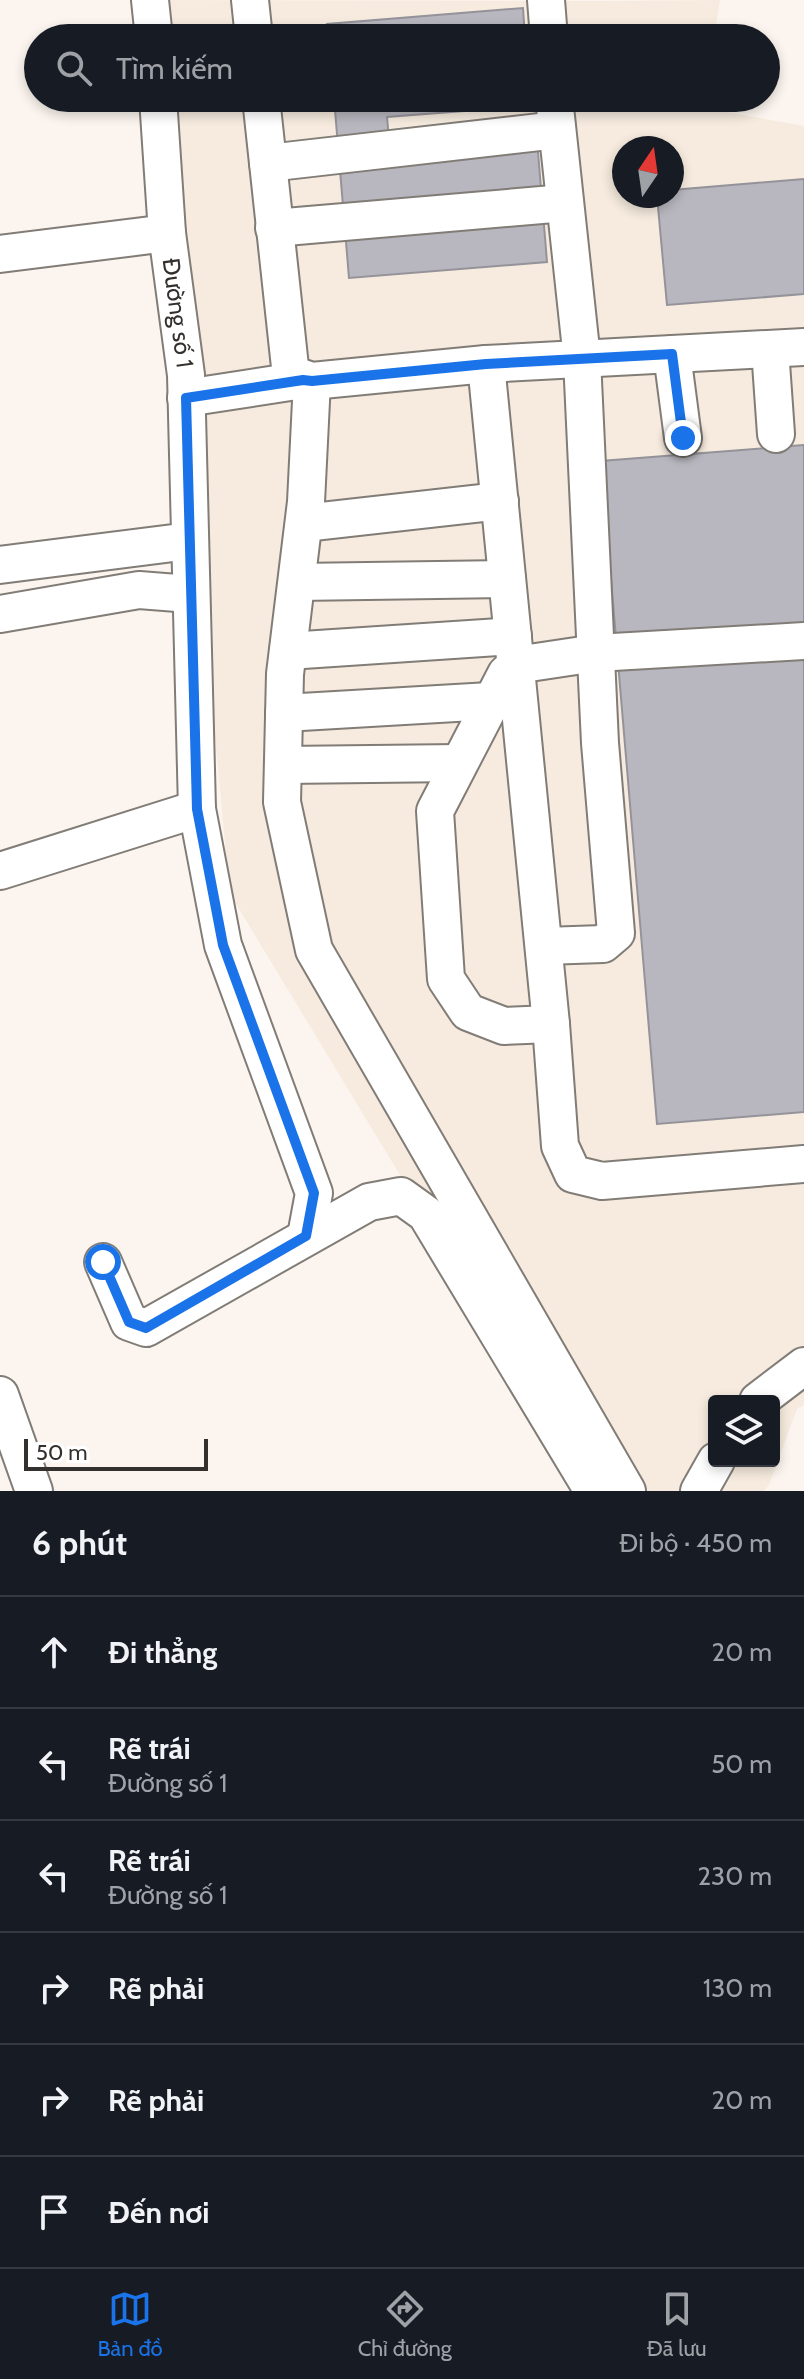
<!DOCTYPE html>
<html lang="vi">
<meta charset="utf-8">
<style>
:root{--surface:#171b24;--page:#242831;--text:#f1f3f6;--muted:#9ea1a6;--line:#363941;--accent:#1a73e8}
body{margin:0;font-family:Cabin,sans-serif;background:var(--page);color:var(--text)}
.controls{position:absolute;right:24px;bottom:24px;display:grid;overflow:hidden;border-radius:8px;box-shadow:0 4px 12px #0003}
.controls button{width:72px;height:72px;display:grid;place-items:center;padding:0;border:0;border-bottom:2px solid var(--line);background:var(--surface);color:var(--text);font:40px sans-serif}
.compass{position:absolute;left:612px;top:136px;width:72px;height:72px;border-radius:50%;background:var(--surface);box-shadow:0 4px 12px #0003;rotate:13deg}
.scale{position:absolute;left:24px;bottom:20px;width:184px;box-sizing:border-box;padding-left:8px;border:4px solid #33302e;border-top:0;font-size:22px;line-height:28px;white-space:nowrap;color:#33302e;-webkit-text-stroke:6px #fff;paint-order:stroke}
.stop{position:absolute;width:24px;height:24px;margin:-18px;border:6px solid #1a73e8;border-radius:50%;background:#fff}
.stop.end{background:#1a73e8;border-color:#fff;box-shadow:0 2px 8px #0008}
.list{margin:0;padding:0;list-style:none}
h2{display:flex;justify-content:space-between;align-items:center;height:104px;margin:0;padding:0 32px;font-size:34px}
h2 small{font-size:26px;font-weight:400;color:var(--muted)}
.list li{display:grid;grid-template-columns:52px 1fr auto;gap:24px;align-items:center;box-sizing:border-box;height:112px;padding:0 32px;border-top:2px solid var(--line)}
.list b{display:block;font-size:30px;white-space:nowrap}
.list p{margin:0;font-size:26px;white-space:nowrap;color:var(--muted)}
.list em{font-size:26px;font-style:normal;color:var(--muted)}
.icon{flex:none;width:44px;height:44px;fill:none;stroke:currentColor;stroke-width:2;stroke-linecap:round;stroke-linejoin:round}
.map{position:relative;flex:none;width:804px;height:1491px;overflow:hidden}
.search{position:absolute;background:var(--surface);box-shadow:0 4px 12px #0003;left:24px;right:24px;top:24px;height:88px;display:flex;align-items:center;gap:20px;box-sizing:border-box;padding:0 28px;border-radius:44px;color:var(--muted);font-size:30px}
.sheet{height:776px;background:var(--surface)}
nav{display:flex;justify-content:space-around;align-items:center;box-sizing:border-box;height:112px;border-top:2px solid var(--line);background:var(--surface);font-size:22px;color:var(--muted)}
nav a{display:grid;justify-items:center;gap:4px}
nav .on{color:var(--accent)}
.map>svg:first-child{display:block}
.built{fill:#f6ebde;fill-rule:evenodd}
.building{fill:#b8b6be;stroke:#95939a;stroke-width:2}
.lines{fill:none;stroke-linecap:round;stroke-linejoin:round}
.minor-casing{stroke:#817c76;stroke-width:40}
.minor{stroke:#fff;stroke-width:36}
.route{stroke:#1a73e8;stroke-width:10}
.labels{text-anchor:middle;stroke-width:7;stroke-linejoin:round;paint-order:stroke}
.street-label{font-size:24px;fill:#33302e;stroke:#fff}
</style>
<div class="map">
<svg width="804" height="1491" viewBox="0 0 804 1491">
<rect width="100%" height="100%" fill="#fcf5ef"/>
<!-- built -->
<g class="built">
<polygon points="145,0 600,1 720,0 714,38 149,38"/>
<path d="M154,98H705L704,108L804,126V1405L797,1409L769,1485L764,1491H591L230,894ZM624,148H672V196H624ZM714,1401H774V1461H714Z"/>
</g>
<!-- building -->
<g class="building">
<polygon points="523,8 525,38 329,38 327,24"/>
<polygon points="334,98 530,98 531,106 387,117 389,138 536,127 547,262 349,278"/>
<polygon points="804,179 804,294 667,305 657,196 672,196 672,190"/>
<polygon points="804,445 804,1112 657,1124 601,461"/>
</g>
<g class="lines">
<defs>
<g id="minor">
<polyline points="150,0 154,38"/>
<polyline points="250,0 254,38"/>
<polyline points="546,0 549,38"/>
<path id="s1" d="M158,98L167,233L186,375L197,809L223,945L314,1193L306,1236"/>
<polyline points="261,98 290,367 297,376 312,381 486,364 804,347"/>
<polyline points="268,163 557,130"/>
<polyline points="274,228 565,203"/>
<polyline points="0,254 167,233"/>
<polyline points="770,349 776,434"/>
<polyline points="672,354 683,438"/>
<polyline points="486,364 551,1024 560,1146 573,1174 602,1181 804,1164"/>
<polyline points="312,381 306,502 285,674 282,802 314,950 627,1491"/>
<polyline points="186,398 303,380"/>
<polyline points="304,523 500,501"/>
<polyline points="0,565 189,541"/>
<polyline points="297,582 507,579"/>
<polyline points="0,614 139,590 190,594"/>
<polyline points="288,651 513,636"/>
<polyline points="284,713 490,701"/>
<polyline points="283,765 459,763"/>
<polyline points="0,871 197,809"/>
<polyline points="544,946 603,944 616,933 600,743 582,359 554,98"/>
<polyline points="551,1024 504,1026 468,1012 446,979 435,811 506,674 516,665 596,653 804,641"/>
<polyline points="103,1262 129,1322 146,1328 369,1202 401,1196 426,1214 593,1491"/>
<polyline points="0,1395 34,1491"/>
<polyline points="758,1401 804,1366"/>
<polyline points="699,1491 716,1461"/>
</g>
</defs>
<!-- minor casing -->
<use href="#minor" class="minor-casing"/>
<!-- minor -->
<use href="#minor" class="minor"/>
</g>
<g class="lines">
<!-- route -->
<polyline class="route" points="103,1262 129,1322 146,1328 306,1236 314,1193 223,945 197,809 186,398 303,380 312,381 486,364 672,354 683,438"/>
</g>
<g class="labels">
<!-- street labels -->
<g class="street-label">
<text dy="8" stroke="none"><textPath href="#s1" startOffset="216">Đường số 1</textPath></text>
</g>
</g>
</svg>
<div class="controls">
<button><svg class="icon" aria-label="layers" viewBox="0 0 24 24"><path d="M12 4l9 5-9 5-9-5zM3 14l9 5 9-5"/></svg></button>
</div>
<svg class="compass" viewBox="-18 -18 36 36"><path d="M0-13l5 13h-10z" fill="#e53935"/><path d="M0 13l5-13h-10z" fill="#9ea1a6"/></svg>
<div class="scale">50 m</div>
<div class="stop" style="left:103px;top:1262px"></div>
<div class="stop end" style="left:683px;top:438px"></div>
<div class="search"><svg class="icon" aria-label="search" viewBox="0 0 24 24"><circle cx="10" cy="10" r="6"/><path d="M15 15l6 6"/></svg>Tìm kiếm</div>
</div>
<section class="sheet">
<h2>6 phút<small>Đi bộ · 450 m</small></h2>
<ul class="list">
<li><svg class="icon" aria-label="ahead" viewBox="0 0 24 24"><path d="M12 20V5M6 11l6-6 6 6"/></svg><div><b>Đi thẳng</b></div><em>20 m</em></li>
<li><svg class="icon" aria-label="left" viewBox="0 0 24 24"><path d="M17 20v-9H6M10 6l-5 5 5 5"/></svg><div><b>Rẽ trái</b><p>Đường số 1</p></div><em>50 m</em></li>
<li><svg class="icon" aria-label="left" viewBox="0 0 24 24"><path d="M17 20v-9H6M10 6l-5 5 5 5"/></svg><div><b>Rẽ trái</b><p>Đường số 1</p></div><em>230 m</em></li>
<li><svg class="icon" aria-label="right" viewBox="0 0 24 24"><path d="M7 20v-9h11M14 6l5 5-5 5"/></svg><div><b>Rẽ phải</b></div><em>130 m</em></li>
<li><svg class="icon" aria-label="right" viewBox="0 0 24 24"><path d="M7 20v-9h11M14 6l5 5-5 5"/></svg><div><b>Rẽ phải</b></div><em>20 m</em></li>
<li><svg class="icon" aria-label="arrive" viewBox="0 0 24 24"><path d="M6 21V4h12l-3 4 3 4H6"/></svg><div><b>Đến nơi</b></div></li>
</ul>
</section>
<nav>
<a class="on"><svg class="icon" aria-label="map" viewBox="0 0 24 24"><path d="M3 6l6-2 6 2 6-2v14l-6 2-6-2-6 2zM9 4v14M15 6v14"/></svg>Bản đồ</a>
<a><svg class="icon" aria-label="directions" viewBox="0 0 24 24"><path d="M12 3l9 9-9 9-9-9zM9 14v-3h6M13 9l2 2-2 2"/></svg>Chỉ đường</a>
<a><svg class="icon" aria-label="saved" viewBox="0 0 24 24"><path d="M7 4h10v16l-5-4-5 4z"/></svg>Đã lưu</a>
</nav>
